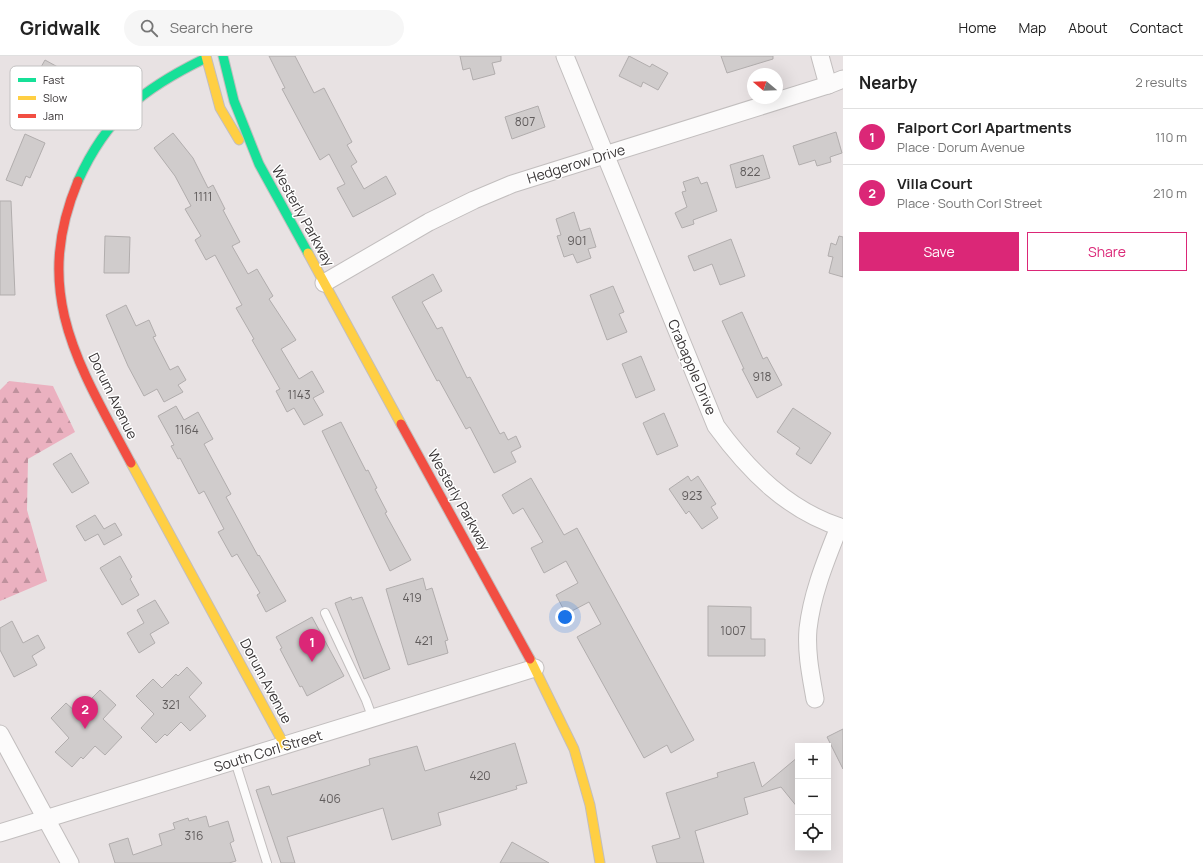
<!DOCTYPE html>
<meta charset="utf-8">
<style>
:root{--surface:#fff;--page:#f6f6f6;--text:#222;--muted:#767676;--line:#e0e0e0;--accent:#db2777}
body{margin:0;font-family:Manrope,sans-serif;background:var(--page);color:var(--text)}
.controls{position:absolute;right:12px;bottom:12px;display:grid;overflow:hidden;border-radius:0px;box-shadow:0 4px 16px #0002}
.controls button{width:36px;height:36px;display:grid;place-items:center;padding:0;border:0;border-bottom:1px solid var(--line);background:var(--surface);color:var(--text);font:20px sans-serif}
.compass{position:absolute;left:747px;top:12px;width:36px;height:36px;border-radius:50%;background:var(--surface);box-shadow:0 4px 16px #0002;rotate:289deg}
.you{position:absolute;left:565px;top:561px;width:14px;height:14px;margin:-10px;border:3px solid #fff;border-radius:50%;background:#1a73e8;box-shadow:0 0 0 6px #1a73e833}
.badge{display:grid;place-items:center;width:26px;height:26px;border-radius:50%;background:var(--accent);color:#fff;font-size:13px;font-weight:700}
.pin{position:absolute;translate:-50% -33px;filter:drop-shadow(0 1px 2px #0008)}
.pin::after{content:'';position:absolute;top:21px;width:14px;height:12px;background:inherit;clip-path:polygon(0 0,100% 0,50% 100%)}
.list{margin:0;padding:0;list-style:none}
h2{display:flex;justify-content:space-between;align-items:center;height:52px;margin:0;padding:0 16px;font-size:17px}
h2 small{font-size:13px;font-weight:400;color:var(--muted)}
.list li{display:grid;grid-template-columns:26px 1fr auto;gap:12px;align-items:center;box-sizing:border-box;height:56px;padding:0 16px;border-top:1px solid var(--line)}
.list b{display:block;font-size:15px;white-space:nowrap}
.list p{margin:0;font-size:13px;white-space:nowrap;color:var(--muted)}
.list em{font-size:13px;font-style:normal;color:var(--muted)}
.actions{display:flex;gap:8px;padding:12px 16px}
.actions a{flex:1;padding:9px 0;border:1px solid var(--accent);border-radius:0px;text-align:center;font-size:14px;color:var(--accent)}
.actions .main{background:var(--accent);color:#fff}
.icon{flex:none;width:22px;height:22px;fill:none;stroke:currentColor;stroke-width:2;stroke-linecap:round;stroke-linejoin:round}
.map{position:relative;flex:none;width:843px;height:807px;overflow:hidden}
header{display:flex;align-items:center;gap:24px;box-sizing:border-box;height:56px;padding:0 20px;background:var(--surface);border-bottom:1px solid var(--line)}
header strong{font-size:19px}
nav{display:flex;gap:22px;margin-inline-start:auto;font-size:14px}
.search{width:280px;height:36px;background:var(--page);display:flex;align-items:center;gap:10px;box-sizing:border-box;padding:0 14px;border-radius:22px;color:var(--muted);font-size:15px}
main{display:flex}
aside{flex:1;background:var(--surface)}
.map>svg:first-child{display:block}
.forest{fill:url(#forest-firs)}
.building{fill:#d0cccc;stroke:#b1adad}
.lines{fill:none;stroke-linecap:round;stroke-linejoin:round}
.lane-casing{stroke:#c2bebe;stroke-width:10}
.street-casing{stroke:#c2bebe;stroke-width:19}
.fast-casing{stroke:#c2bebe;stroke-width:11}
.slow-casing{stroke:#c2bebe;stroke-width:11}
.jam-casing{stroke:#c2bebe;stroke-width:11}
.lane{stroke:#fcfbfb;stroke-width:8}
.street{stroke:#fcfbfb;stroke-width:17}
.fast{stroke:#16e098;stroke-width:9}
.slow{stroke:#ffcf43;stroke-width:9}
.jam{stroke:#f24e42;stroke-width:9}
.labels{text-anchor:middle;stroke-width:3;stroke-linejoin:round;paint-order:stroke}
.number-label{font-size:12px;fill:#605c5c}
.street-label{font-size:14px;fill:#3a3637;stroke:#fff}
.key{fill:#fff;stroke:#c4c3c3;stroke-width:1}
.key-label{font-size:11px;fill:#3a3637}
</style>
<header>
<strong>Gridwalk</strong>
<div class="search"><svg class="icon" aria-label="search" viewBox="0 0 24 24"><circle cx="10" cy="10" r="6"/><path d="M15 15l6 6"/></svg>Search here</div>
<nav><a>Home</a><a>Map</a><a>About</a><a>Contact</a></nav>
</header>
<main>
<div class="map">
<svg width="843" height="807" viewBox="0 0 843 807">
<defs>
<pattern id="forest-firs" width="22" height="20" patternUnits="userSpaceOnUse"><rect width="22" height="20" fill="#ebb1c0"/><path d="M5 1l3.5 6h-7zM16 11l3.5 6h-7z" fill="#bf919d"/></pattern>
</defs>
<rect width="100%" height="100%" fill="#e8e2e3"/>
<!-- forest -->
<polygon class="forest" points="9,325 53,330 75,376 28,403 27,454 47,525 0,545 0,334"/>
<!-- building -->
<g class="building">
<polygon points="269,0 295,0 314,37 324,32 352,86 347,89 357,106 351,110 364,133 386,120 396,138 353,161 337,132 345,128 329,98 320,104 282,33 285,32"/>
<polygon points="460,0 501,0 501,5 492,7 495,18 473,24 470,12 463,14"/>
<polygon points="629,0 650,11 652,8 668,17 658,34 643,26 641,31 619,20"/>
<polygon points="721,0 773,0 773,3 727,17"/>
<polygon points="45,4 65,15 54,35 56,37 37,70 15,57"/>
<polygon points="538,50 545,71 512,83 505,61"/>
<polygon points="836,76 842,97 830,101 831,106 817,110 815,104 799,109 793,90"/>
<polygon points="173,77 193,102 208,132 213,129 225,153 223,154 240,186 232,190 248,218 257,213 273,240 269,243 296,284 281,293 299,323 312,315 324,336 313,342 323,359 304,369 294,352 287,356 276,335 280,333 252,284 254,283 236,252 242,249 215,199 206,204 195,184 201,180 185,153 191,150 175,120 154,92"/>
<polygon points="25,78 45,87 30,122 26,120 22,130 6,124"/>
<polygon points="763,99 770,122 736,132 730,109"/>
<polygon points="698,121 701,128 707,126 717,155 693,164 694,168 682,172 675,157 687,151 682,136 686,135 683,126"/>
<polygon points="0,145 11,145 15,239 0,239"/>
<polygon points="574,156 580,175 590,172 596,191 588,193 591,202 577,207 573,198 564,201 557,180 561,179 556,163"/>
<polygon points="105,180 130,181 129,217 104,217"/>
<polygon points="839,180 843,181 843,221 829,217 833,201 828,200 831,187 836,189"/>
<polygon points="731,183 745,220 720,229 712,208 694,215 688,200"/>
<polygon points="433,218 442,235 422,246 437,273 442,271 467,322 470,321 500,378 504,376 508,384 516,380 521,391 511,396 516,406 494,417 470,371 466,373 439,324 437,325 392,241"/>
<polygon points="613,230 624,256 619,258 627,276 607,284 590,239"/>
<polygon points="126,249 136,270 149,264 156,280 153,281 170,314 178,310 186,324 178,329 183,336 164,346 157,333 144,340 128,310 106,259"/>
<polygon points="742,256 763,303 767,301 782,329 757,342 742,313 744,313 722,265"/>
<polygon points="641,300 655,334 636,342 622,308"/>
<polygon points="176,350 184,364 198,356 213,383 204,388 231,438 226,441 258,500 259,499 286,545 266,556 257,539 260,537 237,498 232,501 218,476 224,473 204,435 199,438 180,402 178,403 171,390 174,389 158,360"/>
<polygon points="793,352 831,377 811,408 796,398 800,392 777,376"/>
<polygon points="664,357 678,390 657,399 643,367"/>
<polygon points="341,366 366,415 368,414 377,432 375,433 387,456 385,457 411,504 390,515 322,375"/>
<polygon points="71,397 89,427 72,437 53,408"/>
<polygon points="688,420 691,425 698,420 716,448 711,451 718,462 702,473 689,455 686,458 669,433"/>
<polygon points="531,422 564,479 577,472 694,684 671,697 667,689 644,702 577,581 601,568 589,546 566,558 556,539 578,527 566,505 544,517 531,492 543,486 523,452 513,458 502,439"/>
<polygon points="95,459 104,473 115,467 122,479 104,489 98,478 85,485 76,470"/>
<polygon points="120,500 132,521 130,523 139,539 122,549 100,512"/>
<polygon points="423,522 426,534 432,532 448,584 445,585 448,597 408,609 386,533"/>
<polygon points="351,541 352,544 362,541 390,613 364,623 335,547"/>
<polygon points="155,544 169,567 150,578 155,587 139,597 127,577 144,567 137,554"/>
<polygon points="708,550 751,551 751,583 765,583 765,600 708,600"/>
<polygon points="312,561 344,620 307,640 302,630 300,631 280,593 282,592 276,581"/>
<polygon points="12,565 23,587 38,579 45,592 32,600 37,609 14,621 0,594 0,572"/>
<polygon points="187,611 202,627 189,641 206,660 190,675 181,666 167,680 165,678 156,687 141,672 154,658 136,640 153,623 162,632 176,618 178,620"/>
<polygon points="100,634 116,649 103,663 122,681 105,699 95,690 83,703 81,701 72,711 55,696 69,682 51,662 66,647 77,657"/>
<polygon points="843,673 843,713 827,681"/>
<polygon points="515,687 527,727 516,730 517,733 438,757 441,769 392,784 383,752 287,781 295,807 281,807 256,734 269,730 272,739 370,709 369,703 417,690 425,715"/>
<polygon points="798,701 798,752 781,731 744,742 748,758 695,775 704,807 657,807 652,790 680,782 666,737 718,721 717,717 754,706 762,731"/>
<polygon points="206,760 209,771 228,765 234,785 230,787 236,805 229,807 115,807 109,788 128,782 133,799 162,789 159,778 175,773 173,767 188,762 189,765"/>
<polygon points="512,786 549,807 500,807"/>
</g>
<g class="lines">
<defs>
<g id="lane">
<polyline points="325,557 366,644 373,663"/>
<polyline points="235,705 267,807"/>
</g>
<g id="street">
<path d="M565,0L716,370C749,415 788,455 843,472"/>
<polyline points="820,0 828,29"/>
<polyline points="324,227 429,166 474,144 512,128 828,29 843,23"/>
<path d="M815,643C811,620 806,597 808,573C812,537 826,504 839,471"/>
<polyline points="0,678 70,807"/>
<polyline points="0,777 535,612"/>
</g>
<g id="fast">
<polyline points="223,0 234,45 259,108 308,197"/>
<path d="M78,125C107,60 144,32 206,2"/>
</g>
<g id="slow">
<polyline points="206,0 220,52 239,84"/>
<polyline points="308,197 401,368"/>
<polyline points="131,407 285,690"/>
<polyline points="530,603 574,693 590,749 600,807"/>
</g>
<g id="jam">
<path d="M78,125C31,238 79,309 131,407"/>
<polyline points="401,368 530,603"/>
</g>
</defs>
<!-- lane casing -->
<use href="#lane" class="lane-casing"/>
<!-- street casing -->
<use href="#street" class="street-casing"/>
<!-- fast casing -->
<use href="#fast" class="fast-casing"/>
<!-- slow casing -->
<use href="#slow" class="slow-casing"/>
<!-- jam casing -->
<use href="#jam" class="jam-casing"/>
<!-- lane -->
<use href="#lane" class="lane"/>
<!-- street -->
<use href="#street" class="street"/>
<!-- fast -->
<use href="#fast" class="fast"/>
<!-- slow -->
<use href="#slow" class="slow"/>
<!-- jam -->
<use href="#jam" class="jam"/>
</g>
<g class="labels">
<!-- number labels -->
<g class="number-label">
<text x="525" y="70">807</text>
<text x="750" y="120">822</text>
<text x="203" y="145">1111</text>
<text x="577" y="189">901</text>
<text x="762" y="325">918</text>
<text x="299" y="343">1143</text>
<text x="187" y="378">1164</text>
<text x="692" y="444">923</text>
<text x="412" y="546">419</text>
<text x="733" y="579">1007</text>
<text x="424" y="589">421</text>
<text x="171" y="653">321</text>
<text x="480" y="724">420</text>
<text x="330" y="747">406</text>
<text x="194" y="784">316</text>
</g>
<!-- street labels -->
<g class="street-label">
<text transform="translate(576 108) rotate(-17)" y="5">Hedgerow Drive</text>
<text transform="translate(303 160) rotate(61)" y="5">Westerly Parkway</text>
<text transform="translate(692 311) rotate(67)" y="5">Crabapple Drive</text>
<text transform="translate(113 340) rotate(64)" y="5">Dorum Avenue</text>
<text transform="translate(459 444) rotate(61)" y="5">Westerly Parkway</text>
<text transform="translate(266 625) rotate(62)" y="5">Dorum Avenue</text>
<text transform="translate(268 695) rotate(-17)" y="5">South Corl Street</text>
</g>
</g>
<!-- legend -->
<rect x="10" y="10" width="132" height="64" rx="6" class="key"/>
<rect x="18" y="22" width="18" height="4" fill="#16e098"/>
<rect x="18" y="40" width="18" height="4" fill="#ffcf43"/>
<rect x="18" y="58" width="18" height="4" fill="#f24e42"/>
<g class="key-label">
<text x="43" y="28">Fast</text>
<text x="43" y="46">Slow</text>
<text x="43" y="64">Jam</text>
</g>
</svg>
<div class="controls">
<button>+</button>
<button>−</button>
<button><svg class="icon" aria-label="locate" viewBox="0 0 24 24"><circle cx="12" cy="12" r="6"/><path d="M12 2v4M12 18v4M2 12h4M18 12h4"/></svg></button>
</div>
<svg class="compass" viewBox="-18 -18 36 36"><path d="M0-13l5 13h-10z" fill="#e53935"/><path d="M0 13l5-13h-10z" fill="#767676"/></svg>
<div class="you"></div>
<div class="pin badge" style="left:312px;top:606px">1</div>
<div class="pin badge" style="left:85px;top:673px">2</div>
</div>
<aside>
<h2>Nearby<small>2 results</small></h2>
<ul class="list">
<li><span class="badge">1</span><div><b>Falport Corl Apartments</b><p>Place · Dorum Avenue</p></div><em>110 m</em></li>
<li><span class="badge">2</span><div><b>Villa Court</b><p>Place · South Corl Street</p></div><em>210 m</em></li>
</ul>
<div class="actions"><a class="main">Save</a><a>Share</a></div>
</aside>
</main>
